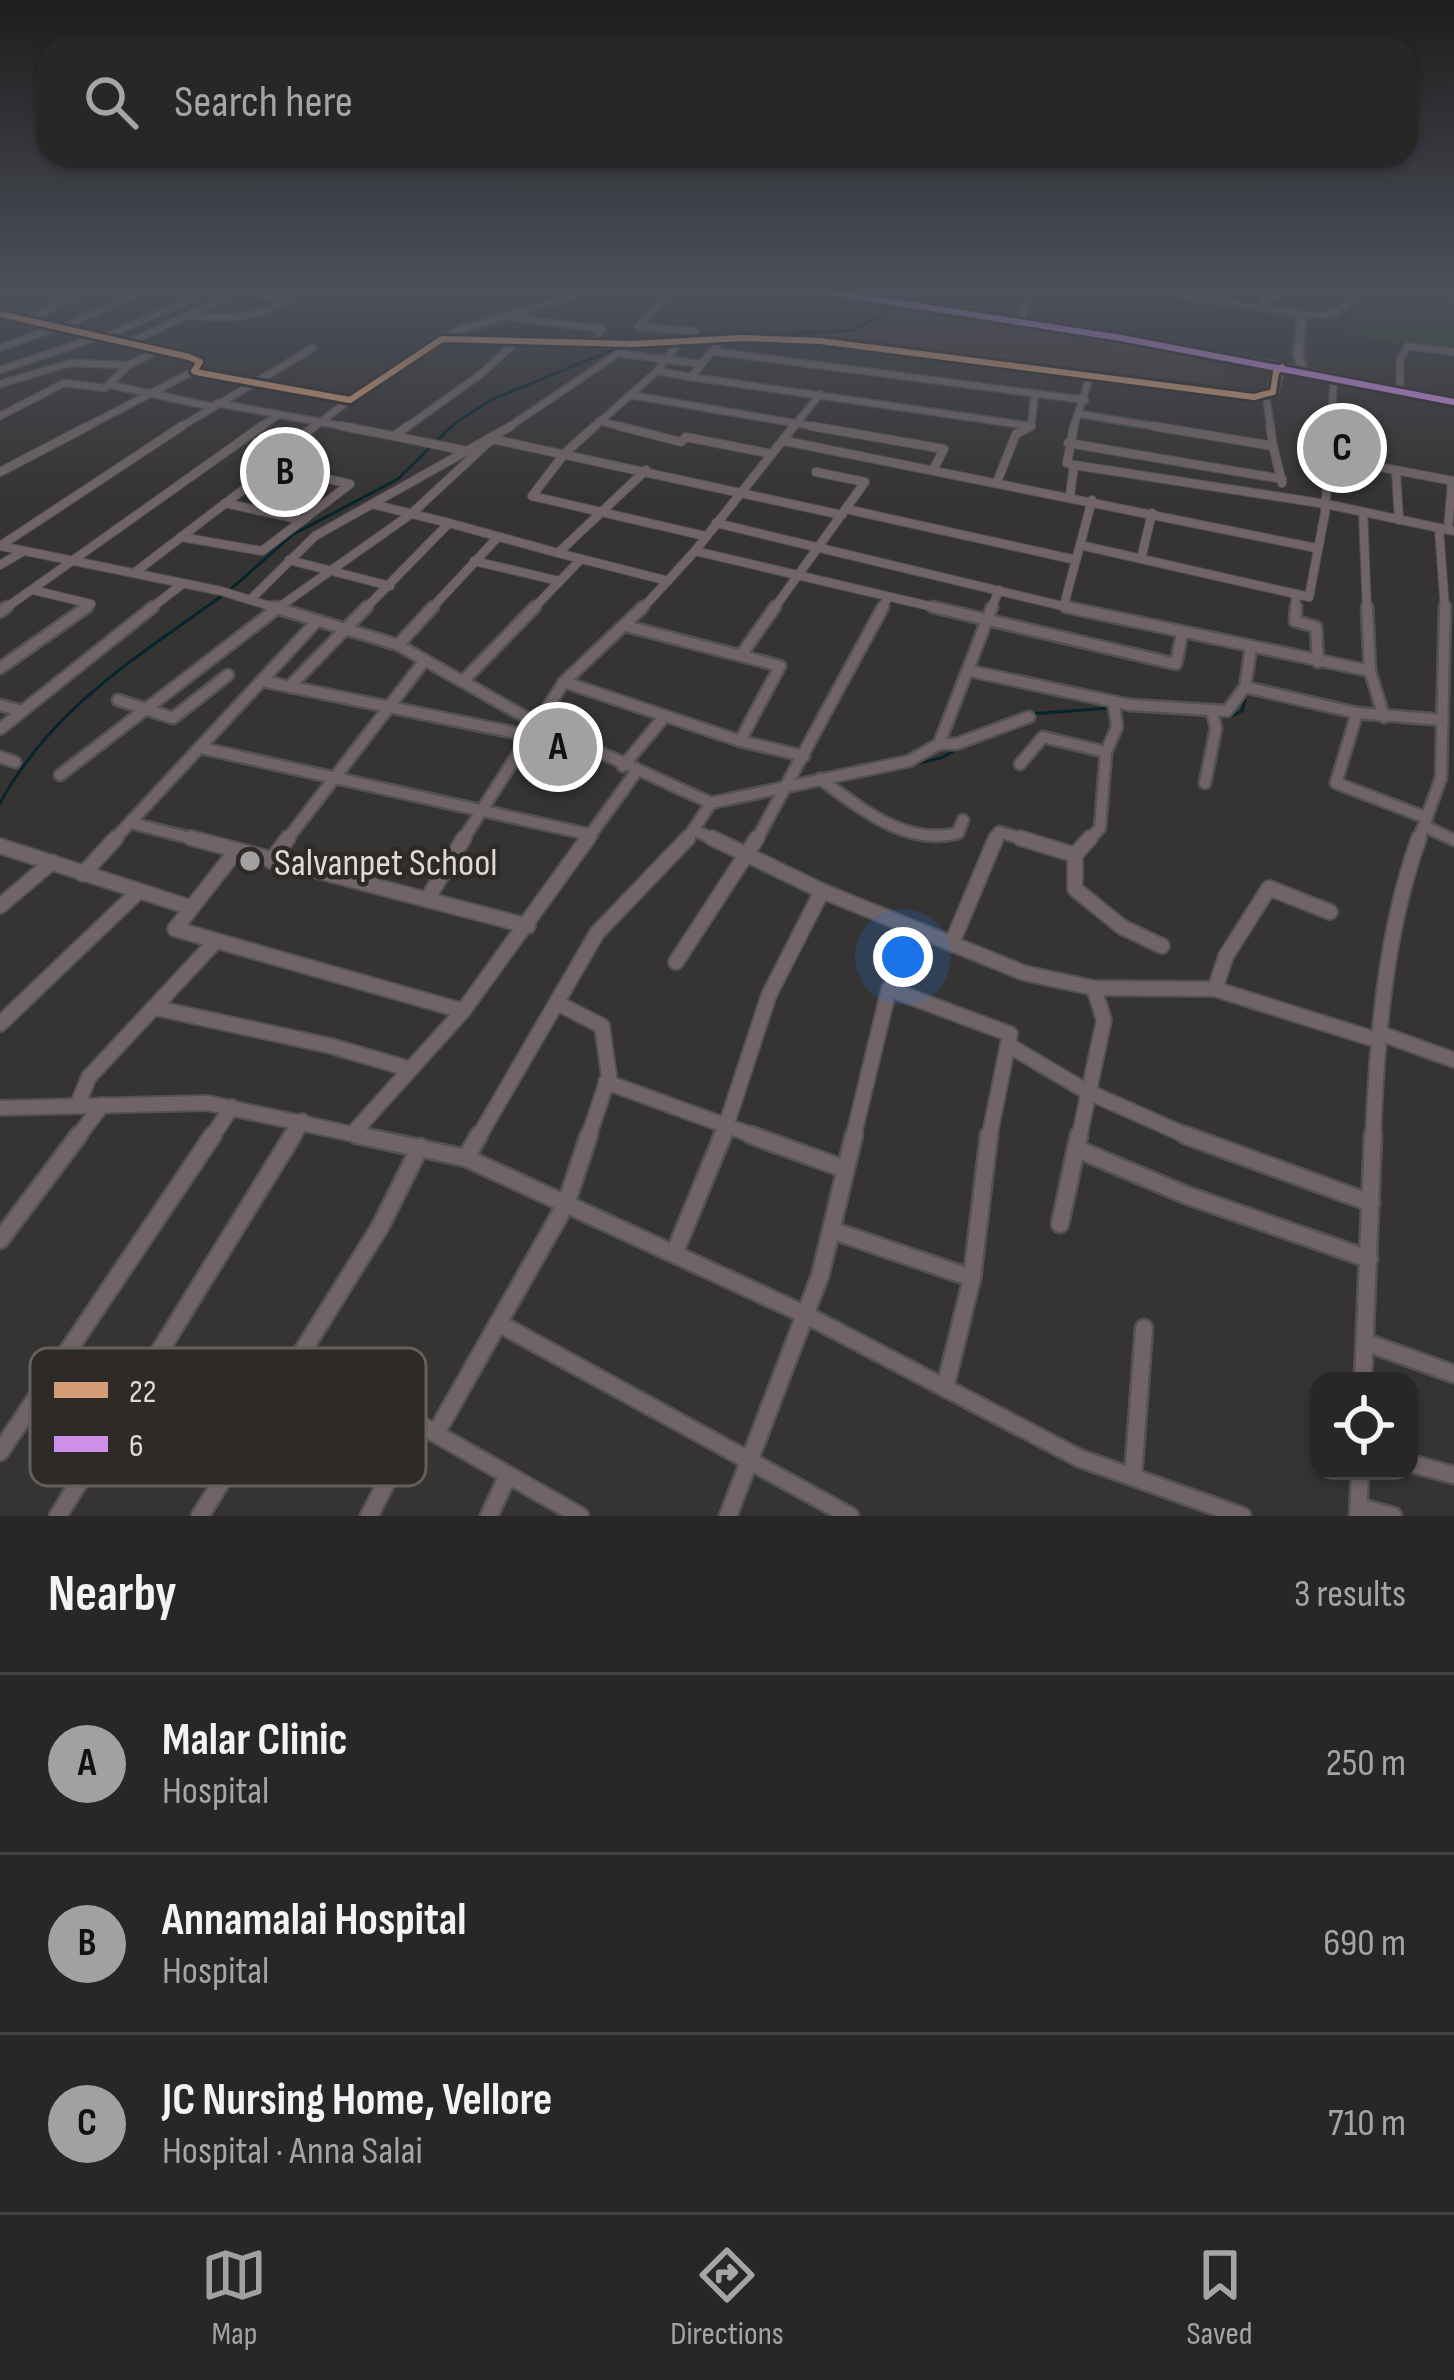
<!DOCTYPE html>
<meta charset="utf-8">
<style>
:root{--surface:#282726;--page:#302f2e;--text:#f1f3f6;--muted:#a5a5a7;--line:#444443;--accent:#a3a1a0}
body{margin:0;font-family:"Sofia Sans Condensed",sans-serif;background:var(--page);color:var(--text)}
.controls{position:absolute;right:36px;bottom:36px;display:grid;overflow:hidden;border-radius:24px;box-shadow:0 3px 9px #0004}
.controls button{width:108px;height:108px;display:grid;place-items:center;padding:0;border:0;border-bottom:3px solid var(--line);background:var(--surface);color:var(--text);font:60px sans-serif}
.you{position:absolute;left:903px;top:957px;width:42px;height:42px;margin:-30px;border:9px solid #fff;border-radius:50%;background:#1a73e8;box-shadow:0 0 0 18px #1a73e833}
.badge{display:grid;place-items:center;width:78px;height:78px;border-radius:50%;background:var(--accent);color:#111;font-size:39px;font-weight:700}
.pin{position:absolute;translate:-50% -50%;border:6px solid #fff;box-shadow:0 3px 12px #0006}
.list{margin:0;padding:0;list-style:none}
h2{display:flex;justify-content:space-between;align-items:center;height:156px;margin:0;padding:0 48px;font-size:51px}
h2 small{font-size:39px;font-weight:400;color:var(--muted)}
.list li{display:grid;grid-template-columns:78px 1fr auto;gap:36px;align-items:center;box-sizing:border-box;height:180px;padding:0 48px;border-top:3px solid var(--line)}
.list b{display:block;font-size:45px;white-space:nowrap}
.list p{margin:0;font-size:39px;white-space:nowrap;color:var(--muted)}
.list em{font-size:39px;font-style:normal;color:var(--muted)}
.icon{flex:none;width:66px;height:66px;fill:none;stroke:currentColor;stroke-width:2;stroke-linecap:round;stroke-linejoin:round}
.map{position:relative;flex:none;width:1454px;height:1516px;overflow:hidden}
.search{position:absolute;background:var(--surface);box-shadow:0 3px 9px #0004;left:36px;right:36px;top:36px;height:132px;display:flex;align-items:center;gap:30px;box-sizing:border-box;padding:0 42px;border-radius:36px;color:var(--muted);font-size:45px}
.sheet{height:696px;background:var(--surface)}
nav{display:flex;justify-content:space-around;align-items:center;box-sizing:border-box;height:168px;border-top:3px solid var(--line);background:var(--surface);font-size:33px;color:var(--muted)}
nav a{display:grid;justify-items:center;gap:6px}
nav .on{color:var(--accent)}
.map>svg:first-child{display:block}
.built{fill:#433a36}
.green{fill:#324531}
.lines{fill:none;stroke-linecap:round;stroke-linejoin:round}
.stream{stroke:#05252d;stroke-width:3}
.street-far4-casing{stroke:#535252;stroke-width:9}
.street-far3-casing{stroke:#535252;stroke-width:10}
.street-far2-casing{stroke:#535252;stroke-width:15}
.street-far1-casing{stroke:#535252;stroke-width:18}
.street-casing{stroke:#535252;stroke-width:21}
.secondary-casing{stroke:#535252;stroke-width:5}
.primary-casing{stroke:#535252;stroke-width:5}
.highway-casing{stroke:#535252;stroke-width:4}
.street-far4{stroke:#706466;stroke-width:6}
.street-far3{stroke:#706466;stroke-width:8}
.street-far2{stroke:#706466;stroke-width:10}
.street-far1{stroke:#706466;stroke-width:14}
.street{stroke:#706466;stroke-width:16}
.secondary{fill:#76686a;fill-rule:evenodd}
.primary{fill:#746668;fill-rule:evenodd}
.highway{fill:#7b6b6e;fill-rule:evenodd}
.bus-1-casing{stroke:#2d2a28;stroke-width:12}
.bus-2-casing{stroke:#2d2a28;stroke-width:12}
.bus-1{stroke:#d39c74;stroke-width:6}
.bus-2{stroke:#ce8fe9;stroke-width:6}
.poi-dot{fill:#a3a1a0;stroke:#2d2a28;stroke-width:4.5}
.labels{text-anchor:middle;stroke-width:9;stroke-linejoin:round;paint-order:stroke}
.poi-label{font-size:39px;fill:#dddbda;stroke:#2d2a28;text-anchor:start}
.key{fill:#2d2a28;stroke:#625f5d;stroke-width:3}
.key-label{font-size:33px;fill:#dddbda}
</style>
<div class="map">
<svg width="1454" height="1516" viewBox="0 0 1454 1516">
<rect width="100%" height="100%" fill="#363433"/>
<!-- built -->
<polygon class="built" points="906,306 1072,332 1072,343 1097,347 1101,338 1206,356 1207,364 1226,367 1222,386 902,346 792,337 852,333"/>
<!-- green -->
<polygon class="green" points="1377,287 1454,289 1454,350 1356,337 1345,328"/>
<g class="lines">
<!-- stream -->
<g class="stream">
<polyline points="907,301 970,287"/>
<polyline points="756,335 854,330 901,303"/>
<polyline points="231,589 292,535 398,479 455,423 493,399 620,347"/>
<polyline points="1143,711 1229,717 1242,711 1246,695"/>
<polyline points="1030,714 1110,708"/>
<polyline points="996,724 1015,717"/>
<polyline points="835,783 941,758 963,746"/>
<path d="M0,803C53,707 136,658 223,595"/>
</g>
<defs>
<g id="street-far4">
<polyline points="675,287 638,327 695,331"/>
<polyline points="0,290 9,287"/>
<polyline points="345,291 354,287"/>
<polyline points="241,292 288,300"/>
<polyline points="1222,302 1224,287"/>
<polyline points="53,306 104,287"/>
<polyline points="1263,308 1265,295 1279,297 1280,289"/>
<path d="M191,315C239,324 273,311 314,287"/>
<polyline points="501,316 602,329 594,343"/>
<polyline points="1020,321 1031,287"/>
<polyline points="59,329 152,287"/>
<polyline points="100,339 219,287"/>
<polyline points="722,339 691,377 1031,426"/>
<polyline points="126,344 249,287"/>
<polyline points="0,348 55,328"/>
<polyline points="711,351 1085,400"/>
<polyline points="622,354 701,364"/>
<polyline points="0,370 95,338"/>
<polyline points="657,371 691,377"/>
<polyline points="0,384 70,363 129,365"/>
<polyline points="111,385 213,407"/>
<polyline points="1400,386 1400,359 1408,346 1454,352"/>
<polyline points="630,395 829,429"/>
<polyline points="1266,397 1271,429"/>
<polyline points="217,403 358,429"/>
<polyline points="1079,414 1171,429"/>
<polyline points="0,416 64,383 105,388 129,365 158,350"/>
<polyline points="599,421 631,429"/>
<polyline points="82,429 194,371"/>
<polyline points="177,429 313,348"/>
<polyline points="258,429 278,415"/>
<polyline points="311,429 350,400"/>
<polyline points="404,429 481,374 517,341"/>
<polyline points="506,429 632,344"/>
<polyline points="592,429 657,371 679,342"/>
<polyline points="792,429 820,394"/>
<polyline points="1025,429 1031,426 1035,393"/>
<polyline points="1073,429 1090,376"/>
<polyline points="1331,429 1334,376"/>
</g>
<g id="street-far3">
<polyline points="341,426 394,436 408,426"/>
<polyline points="595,426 565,453 532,496 705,536"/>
<polyline points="619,426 681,442 686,437 772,454"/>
<polyline points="811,426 944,449 933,470"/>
<polyline points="1153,426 1273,446 1270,426"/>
<polyline points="394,436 467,451"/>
<polyline points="785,441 1316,548"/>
<polyline points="1068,443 1282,479"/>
<polyline points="1273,446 1282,483"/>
<polyline points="1326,457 1454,481"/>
<polyline points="1074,465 1326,504 1454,531"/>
<polyline points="646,470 558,553 668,581"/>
<polyline points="0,472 88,426"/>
<polyline points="1396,472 1399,520"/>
<polyline points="997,482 1016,434 1031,426"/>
<polyline points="1070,495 1074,465 1067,463 1074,426"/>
<polyline points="225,503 302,520"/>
<polyline points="846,509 1076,560"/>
<polyline points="259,511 311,476"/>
<polyline points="1363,512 1367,610"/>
<polyline points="449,523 558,553"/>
<polyline points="716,523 1079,610"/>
<polyline points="1439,528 1445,610"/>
<polyline points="1448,530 1452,481"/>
<polyline points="181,537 262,551 350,484 269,465"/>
<polyline points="1080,545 1309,597 1325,513 1331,426"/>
<polyline points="0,546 221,591 283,610"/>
<polyline points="0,546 182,426"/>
<polyline points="695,551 946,610"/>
<polyline points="1141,559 1152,513"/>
<polyline points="289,560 390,586"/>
<polyline points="474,561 559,581"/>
<polyline points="0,565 22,552"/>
<polyline points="134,573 269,470 269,461 315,426"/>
<polyline points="33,590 91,604 82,610"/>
<polyline points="251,599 315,536 511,426"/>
<polyline points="1064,605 1092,500"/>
<polyline points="3,610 262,426"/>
<polyline points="149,610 182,584"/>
<polyline points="275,610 411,514 492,439 842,515"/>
<polyline points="364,610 449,523 372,504"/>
<polyline points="430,610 497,538"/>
<polyline points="532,610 581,559"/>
<polyline points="641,610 695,551 794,426"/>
<polyline points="773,610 865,482 816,472"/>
<polyline points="881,610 888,597"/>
<polyline points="991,610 999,590"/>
<polyline points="1295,610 1296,594"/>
</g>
<g id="street-far2">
<polyline points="273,607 398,645 536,723 711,803 909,761 939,744 992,607"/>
<polyline points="933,607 1176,664 1182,634"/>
<polyline points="1066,607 1370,671"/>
<polyline points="1296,607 1295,621 1316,627 1318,662"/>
<polyline points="1367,607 1370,671 1384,717"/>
<polyline points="0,612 7,607"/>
<polyline points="626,626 780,666 740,741"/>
<polyline points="398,645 433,607"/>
<polyline points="741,655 775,607"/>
<polyline points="0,668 87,607"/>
<polyline points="970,671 1130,705 1227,711 1245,687 1251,648"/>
<polyline points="262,681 526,735"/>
<polyline points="463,681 535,607"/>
<polyline points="564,682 740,741 804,756"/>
<polyline points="289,687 367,607"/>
<polyline points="1245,687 1357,713 1443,720"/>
<polyline points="118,700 173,718 228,675"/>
<polyline points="0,705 22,711"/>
<polyline points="1357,713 1336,783 1427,818"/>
<polyline points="0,729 153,607"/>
<polyline points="939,744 956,744 1029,717"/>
<polyline points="201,748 592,835"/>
<polyline points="0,757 15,762"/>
<polyline points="1020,764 1043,737 1106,752"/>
<polyline points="623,766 665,716"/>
<polyline points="60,775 279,607"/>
<path d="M820,779C861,808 905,847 958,833L963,820"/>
<polyline points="1205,783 1216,728 1212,711"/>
<polyline points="131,823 202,841"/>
<polyline points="1424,826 1454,840"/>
<polyline points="694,830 718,841"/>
<polyline points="113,841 316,622"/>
<polyline points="286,841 425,660"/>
<polyline points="462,841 564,682 643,607"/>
<polyline points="586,841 636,772"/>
<polyline points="686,841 711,803"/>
<polyline points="756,841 883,607"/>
<polyline points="995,841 999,832 1030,841"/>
<polyline points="1088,841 1100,828 1106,752 1117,727 1114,705"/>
<polyline points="1418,841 1441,778 1445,607"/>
</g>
<g id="street-far1">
<polyline points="191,838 528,926"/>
<polyline points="712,838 822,891 1024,973 1094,988 1215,989 1377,1040"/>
<polyline points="1020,838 1075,855"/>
<polyline points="1090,838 1075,855 1075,889 1122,927 1162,946"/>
<polyline points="0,846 189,907"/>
<polyline points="236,851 175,929 463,1011"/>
<polyline points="271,861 288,838"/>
<polyline points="83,874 116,838"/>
<polyline points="428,898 464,838"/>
<polyline points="0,906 52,862"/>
<polyline points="952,943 996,838"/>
<polyline points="676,962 757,838"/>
<polyline points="1215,989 1226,956 1269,888 1330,912"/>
<polyline points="559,1004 602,1026 609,1076 588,1138"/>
<polyline points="156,1008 331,1046 410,1069"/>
<polyline points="0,1024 139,891"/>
<polyline points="1379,1033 1454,1060"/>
<polyline points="1008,1045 1086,1091 1192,1138"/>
<polyline points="606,1082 760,1138"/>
<polyline points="77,1106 89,1077 214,943"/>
<polyline points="0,1108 207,1103 371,1138"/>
<polyline points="354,1132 463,1011 588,838"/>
<polyline points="77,1138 102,1105"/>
<polyline points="211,1138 232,1107"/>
<polyline points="292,1138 302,1121"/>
<polyline points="478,1138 597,933 688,838"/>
<polyline points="722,1138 769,995 822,891"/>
<polyline points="853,1138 889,989 1010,1034 989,1138"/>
<polyline points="1079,1138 1104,1020 1094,988"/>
<path d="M1373,1138C1377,1038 1385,933 1419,838"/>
</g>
<g id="street">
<polyline points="357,1135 466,1158 806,1315 1079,1458 1242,1516"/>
<polyline points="751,1135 845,1169"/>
<polyline points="1185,1135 1371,1203"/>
<polyline points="1077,1149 1186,1195 1369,1259"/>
<polyline points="466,1158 479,1135"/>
<polyline points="1060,1224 1079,1135"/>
<polyline points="831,1230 972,1278"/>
<polyline points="0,1240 79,1135"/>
<polyline points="674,1254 723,1135"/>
<polyline points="498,1323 850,1516"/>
<polyline points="1365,1342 1454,1374"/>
<polyline points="1363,1381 1373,1135"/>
<polyline points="945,1388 972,1278 989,1135"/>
<polyline points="436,1433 566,1204 589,1135"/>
<polyline points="0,1452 213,1135"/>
<polyline points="1409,1463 1454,1475"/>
<polyline points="1133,1477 1144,1328"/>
<polyline points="1359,1507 1393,1516"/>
<polyline points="58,1516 293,1135"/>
<polyline points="200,1516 380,1227 420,1147"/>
<polyline points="369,1516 417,1423 508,1475"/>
<polyline points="489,1516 508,1475 580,1516"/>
<polyline points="728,1516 820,1276 854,1135"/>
<polyline points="1358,1516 1360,1471"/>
</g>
<g id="secondary">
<polygon points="54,287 62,287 56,308 31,323 25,323 25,319 49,305"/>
<polygon points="599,287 610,287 462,332 445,341 438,339 456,328"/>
<polygon points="927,287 940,287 882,300 878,298"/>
<path d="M1106,287H1124L1321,314L1338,309L1356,287H1364C1345,311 1338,321 1306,316L1302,354L1306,368L1302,371L1298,368L1294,354L1298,315Z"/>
</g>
<polygon id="primary" points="793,287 810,287 1282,364 1287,367 1282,370"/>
<polygon id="highway" points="0,311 193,355 205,362 202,370 348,396 442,336 632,341 742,335 820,338 1254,394 1268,390 1271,372 1282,364 1454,399 1454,405 1284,371 1277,394 1254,400 820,344 742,341 632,347 444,342 350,403 197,375 189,371 194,363 186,359 0,317"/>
</defs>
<!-- street-far4 casing -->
<use href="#street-far4" class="street-far4-casing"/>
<!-- street-far3 casing -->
<use href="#street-far3" class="street-far3-casing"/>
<!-- street-far2 casing -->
<use href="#street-far2" class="street-far2-casing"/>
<!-- street-far1 casing -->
<use href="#street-far1" class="street-far1-casing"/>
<!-- street casing -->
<use href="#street" class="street-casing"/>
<!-- secondary casing -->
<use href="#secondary" class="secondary-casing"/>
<!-- primary casing -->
<use href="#primary" class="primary-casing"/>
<!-- highway casing -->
<use href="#highway" class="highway-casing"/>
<!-- street-far4 -->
<use href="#street-far4" class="street-far4"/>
<!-- street-far3 -->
<use href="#street-far3" class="street-far3"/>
<!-- street-far2 -->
<use href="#street-far2" class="street-far2"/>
<!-- street-far1 -->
<use href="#street-far1" class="street-far1"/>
<!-- street -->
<use href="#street" class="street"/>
<!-- secondary -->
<use href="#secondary" class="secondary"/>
<!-- primary -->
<use href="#primary" class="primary"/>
<!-- highway -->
<use href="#highway" class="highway"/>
<defs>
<polyline id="bus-1" points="0,314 189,357 200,362 194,371 201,373 350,400 442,339 632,344 742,338 820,341 1254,397 1273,392 1276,372 1282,367"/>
<polyline id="bus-2" points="797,287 1121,338 1454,402"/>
</defs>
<!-- bus-1 casing -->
<use href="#bus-1" class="bus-1-casing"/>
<!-- bus-2 casing -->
<use href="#bus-2" class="bus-2-casing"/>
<!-- bus-1 -->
<use href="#bus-1" class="bus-1"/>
<!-- bus-2 -->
<use href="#bus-2" class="bus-2"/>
</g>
<!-- sky -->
<linearGradient id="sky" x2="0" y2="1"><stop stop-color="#1e1d1c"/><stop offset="0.58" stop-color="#4c505b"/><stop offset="1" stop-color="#4c505b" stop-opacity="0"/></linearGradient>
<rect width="1454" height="499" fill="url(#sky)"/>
<!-- markers -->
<circle class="poi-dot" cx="250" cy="861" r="12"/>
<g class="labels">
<!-- poi labels -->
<g class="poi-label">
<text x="274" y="875">Salvanpet School</text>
</g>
</g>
<!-- legend -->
<rect x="30" y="1348" width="396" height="138" rx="18" class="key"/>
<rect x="54" y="1382" width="54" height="16" fill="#d39c74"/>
<rect x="54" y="1436" width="54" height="16" fill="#ce8fe9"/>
<g class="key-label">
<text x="129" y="1402">22</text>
<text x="129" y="1456">6</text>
</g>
</svg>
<div class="controls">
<button><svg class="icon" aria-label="locate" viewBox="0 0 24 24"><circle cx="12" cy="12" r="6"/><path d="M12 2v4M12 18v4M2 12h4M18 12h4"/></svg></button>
</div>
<div class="you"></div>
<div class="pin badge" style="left:558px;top:747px">A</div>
<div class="pin badge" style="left:285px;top:472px">B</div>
<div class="pin badge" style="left:1342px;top:448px">C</div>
<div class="search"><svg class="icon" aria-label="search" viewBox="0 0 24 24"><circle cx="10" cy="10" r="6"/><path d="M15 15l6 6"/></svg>Search here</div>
</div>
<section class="sheet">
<h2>Nearby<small>3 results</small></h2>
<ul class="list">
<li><span class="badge">A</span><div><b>Malar Clinic</b><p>Hospital</p></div><em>250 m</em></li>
<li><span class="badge">B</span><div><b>Annamalai Hospital</b><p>Hospital</p></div><em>690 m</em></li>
<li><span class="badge">C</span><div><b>JC Nursing Home, Vellore</b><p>Hospital · Anna Salai</p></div><em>710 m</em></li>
</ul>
</section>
<nav>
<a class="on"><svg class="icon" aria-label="map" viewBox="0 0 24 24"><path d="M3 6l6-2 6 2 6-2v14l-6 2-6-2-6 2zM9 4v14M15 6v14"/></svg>Map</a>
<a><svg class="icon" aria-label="directions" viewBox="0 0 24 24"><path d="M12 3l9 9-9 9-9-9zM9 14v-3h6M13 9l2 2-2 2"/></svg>Directions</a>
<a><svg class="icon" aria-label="saved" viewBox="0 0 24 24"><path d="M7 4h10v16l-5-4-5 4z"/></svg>Saved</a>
</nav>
